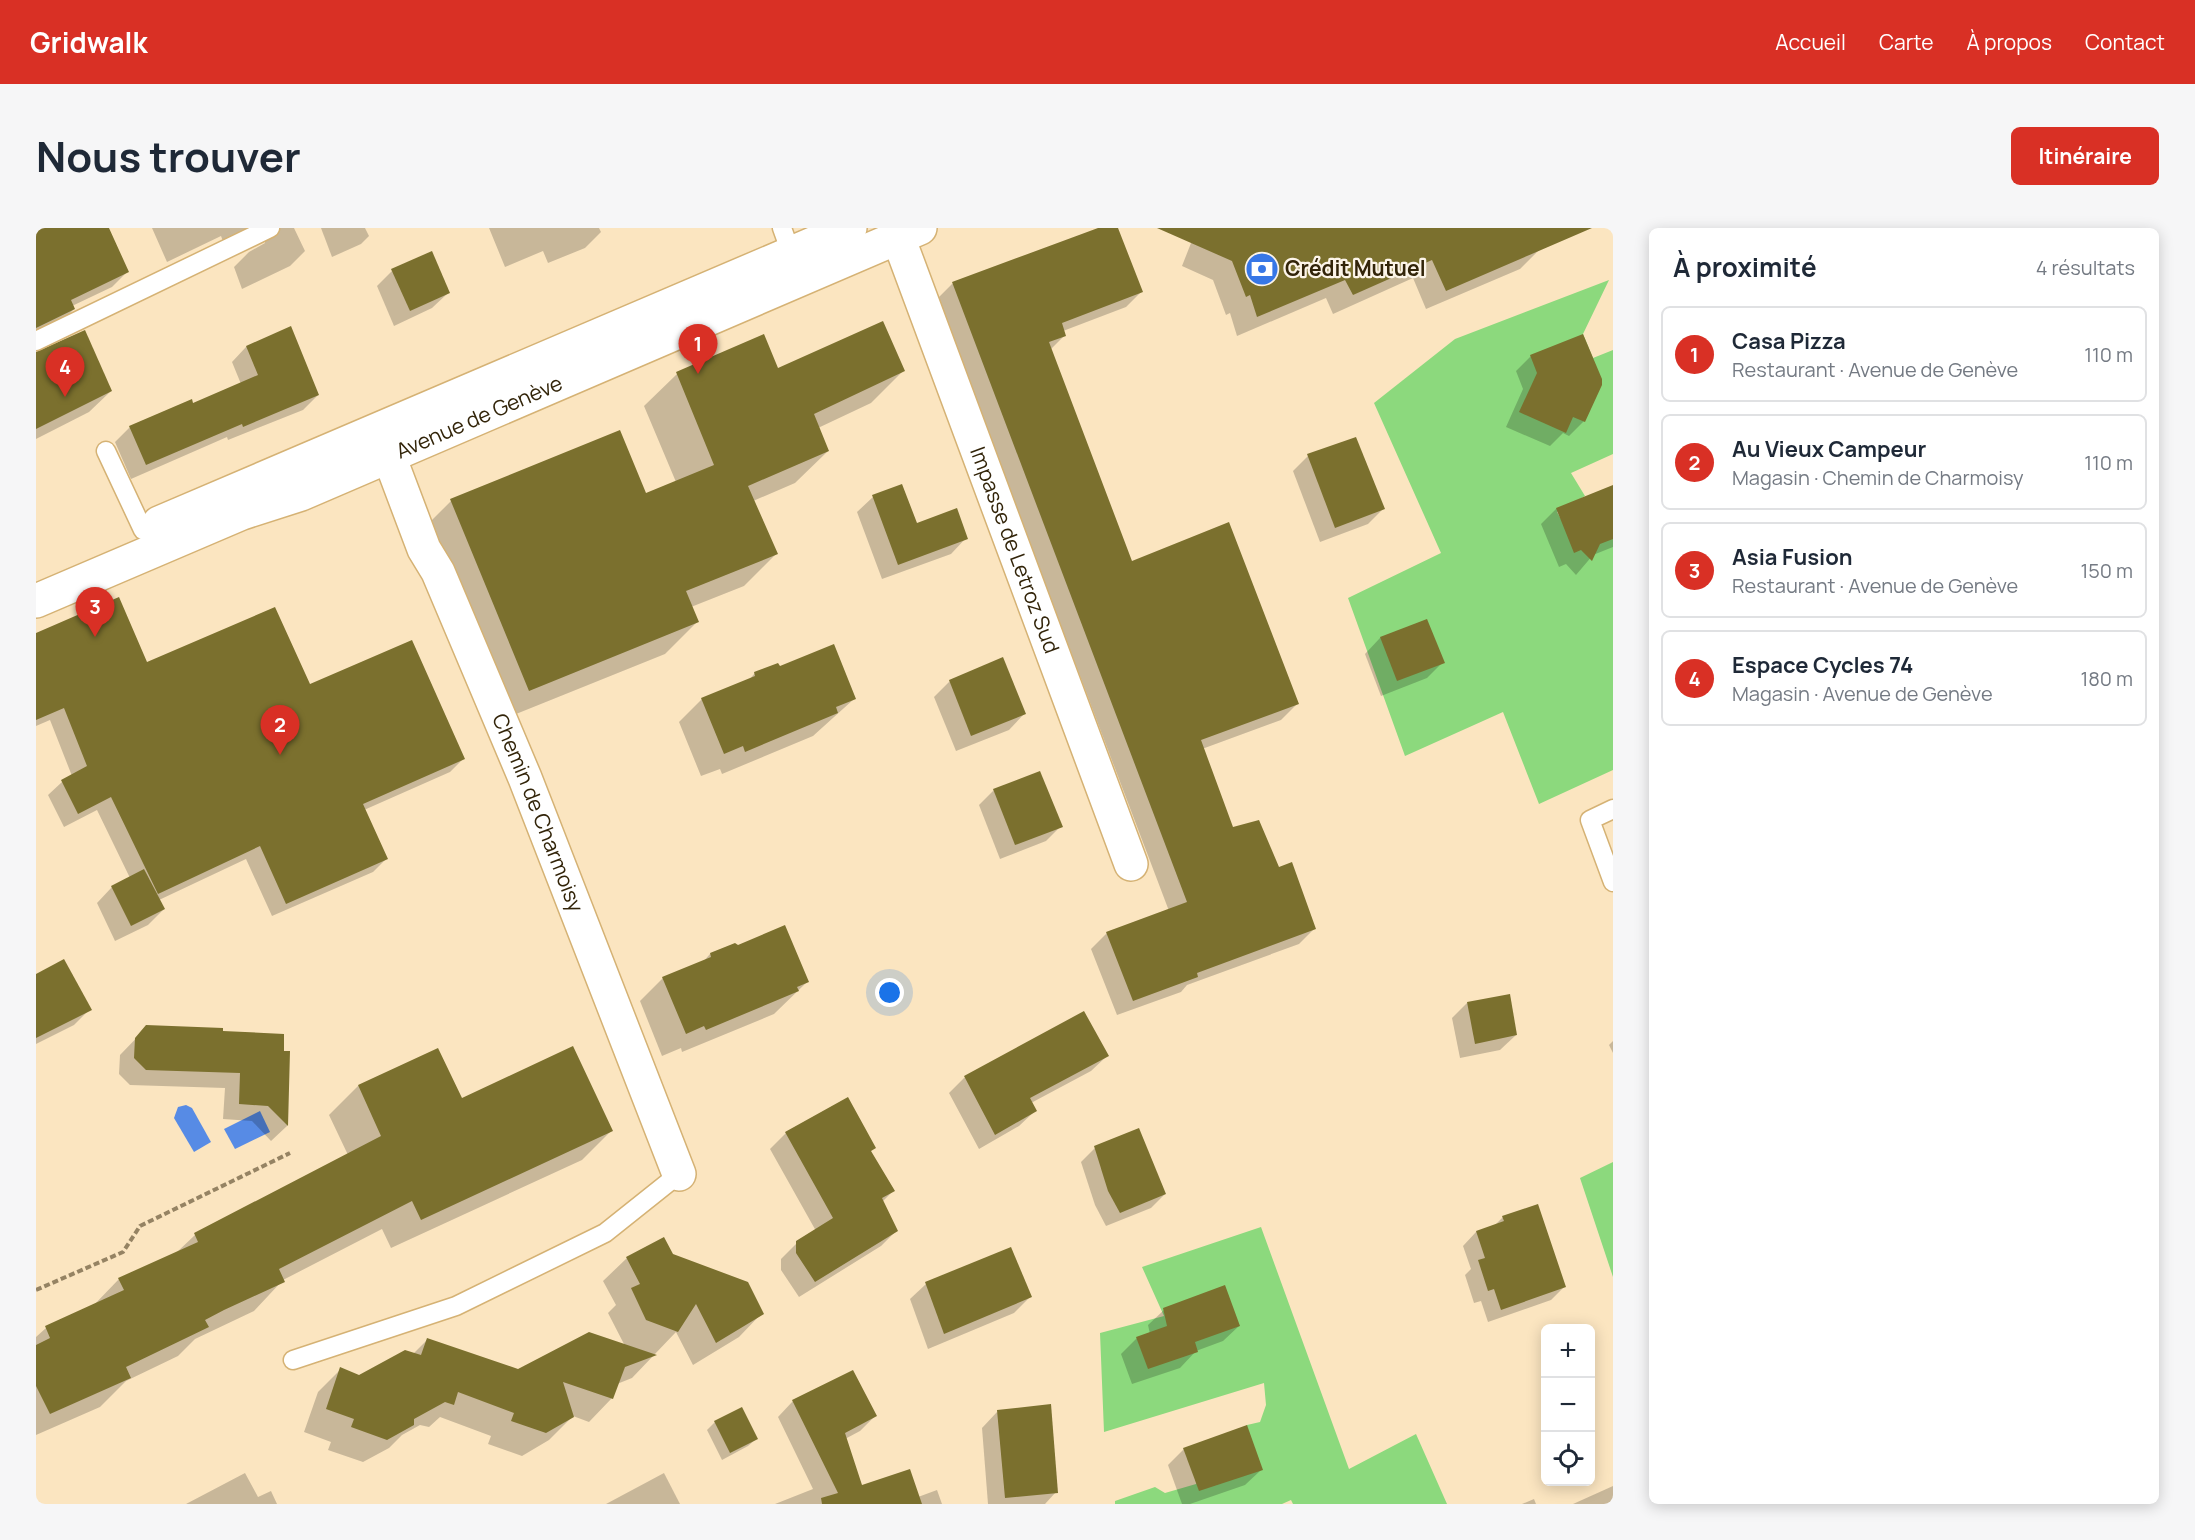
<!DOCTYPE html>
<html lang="fr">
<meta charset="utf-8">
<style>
:root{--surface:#fff;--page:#f6f6f7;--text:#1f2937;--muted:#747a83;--line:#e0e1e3;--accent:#d93025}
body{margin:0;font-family:Manrope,sans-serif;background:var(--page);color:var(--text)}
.controls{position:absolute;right:18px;bottom:18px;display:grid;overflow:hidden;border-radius:9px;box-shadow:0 3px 15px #0003}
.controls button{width:54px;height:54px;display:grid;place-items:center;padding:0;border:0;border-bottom:2px solid var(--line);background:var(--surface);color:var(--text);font:30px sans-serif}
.you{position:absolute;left:854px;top:765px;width:21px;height:21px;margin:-15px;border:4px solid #fff;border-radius:50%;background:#1a73e8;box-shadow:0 0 0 9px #1a73e833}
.badge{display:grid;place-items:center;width:39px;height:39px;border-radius:50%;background:var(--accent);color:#fff;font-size:20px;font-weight:700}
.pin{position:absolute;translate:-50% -50px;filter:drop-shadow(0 2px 3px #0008)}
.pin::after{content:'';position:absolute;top:32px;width:21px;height:18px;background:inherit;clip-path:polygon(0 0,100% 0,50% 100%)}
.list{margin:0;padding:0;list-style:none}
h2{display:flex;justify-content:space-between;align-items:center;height:78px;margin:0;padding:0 24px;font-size:26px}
h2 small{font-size:20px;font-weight:400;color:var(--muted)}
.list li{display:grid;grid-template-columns:39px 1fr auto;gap:18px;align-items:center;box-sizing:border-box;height:96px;margin:0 12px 12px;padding:0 12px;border:2px solid var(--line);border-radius:9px}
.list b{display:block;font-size:22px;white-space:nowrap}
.list p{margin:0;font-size:20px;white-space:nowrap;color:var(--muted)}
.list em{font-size:20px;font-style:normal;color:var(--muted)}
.icon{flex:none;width:33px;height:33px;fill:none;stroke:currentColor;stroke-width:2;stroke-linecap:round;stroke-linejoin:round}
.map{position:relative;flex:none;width:1577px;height:1276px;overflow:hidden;border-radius:9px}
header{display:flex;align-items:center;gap:36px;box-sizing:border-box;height:84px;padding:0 30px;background:var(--accent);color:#fff}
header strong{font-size:28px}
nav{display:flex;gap:33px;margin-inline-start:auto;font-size:21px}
.intro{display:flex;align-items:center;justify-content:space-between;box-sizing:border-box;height:144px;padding:0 36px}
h1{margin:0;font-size:42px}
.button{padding:15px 27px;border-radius:9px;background:var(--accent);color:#fff;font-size:21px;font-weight:700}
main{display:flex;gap:36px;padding:0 36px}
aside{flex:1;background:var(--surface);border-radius:9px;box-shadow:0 3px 15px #0003}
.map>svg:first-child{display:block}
.green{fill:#8cd97d}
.water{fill:#578be5}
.shadow{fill:#0003}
.building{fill:#7b702e}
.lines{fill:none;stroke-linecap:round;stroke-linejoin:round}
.lane-casing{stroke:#d5b274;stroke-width:21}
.street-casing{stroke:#d5b274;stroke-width:36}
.secondary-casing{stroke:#d5b274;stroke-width:36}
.path{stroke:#958363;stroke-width:4;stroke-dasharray:6 3;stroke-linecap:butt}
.lane{stroke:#fff;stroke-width:18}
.street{stroke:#fff;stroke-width:33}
.secondary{stroke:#fff;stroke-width:33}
.labels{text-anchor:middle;stroke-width:4.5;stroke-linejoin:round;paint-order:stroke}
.poi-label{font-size:21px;font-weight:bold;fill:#322409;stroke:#fcf4e8;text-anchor:start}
.street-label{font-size:21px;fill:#322409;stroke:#fcf4e8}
</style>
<header>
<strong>Gridwalk</strong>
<nav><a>Accueil</a><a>Carte</a><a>À propos</a><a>Contact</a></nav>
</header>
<div class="intro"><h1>Nous trouver</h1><a class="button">Itinéraire</a></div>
<main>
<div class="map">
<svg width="1577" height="1276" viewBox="0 0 1577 1276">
<rect width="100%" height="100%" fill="#fbe5c0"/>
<!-- green -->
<g class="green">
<polygon points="1573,52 1547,106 1557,130 1577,122 1577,226 1535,245 1549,268 1521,284 1539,317 1577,302 1577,542 1503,576 1467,484 1369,528 1312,370 1405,325 1338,175 1419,111"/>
<polygon points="1577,934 1577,1049 1544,950"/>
<polygon points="1225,999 1313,1241 1380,1206 1411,1276 1257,1276 1255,1272 1246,1276 1079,1276 1079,1273 1119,1259 1129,1265 1160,1256 1211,1197 1224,1194 1230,1177 1228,1155 1068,1204 1064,1105 1128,1088 1106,1039"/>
</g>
<!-- water -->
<g class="water">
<polygon points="150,877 156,880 175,914 158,924 138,890 142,879"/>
<polygon points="224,883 234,904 199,921 188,901"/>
</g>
<!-- shadow -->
<g class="shadow">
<polygon points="0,0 28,0 92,43 76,59 36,78 38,81 22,97 0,107"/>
<polygon points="116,0 258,0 269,23 254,38 206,61 198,39 213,24 229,15 229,10 188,16 185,8 131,34"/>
<polygon points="285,0 329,0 333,8 325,16 296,29"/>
<polygon points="453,0 563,0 565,4 549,20 512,35 507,23 469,39"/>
<polygon points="1065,0 1081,0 1105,64 1090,79 1027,103 1028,108 1014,122 1095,335 1261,476 1245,492 1166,521 1196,601 1242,641 1279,700 1263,716 1151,757 1145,764 1081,787 1055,721 1071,705 1133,683 901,71 916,56"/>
<polygon points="1167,0 1495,0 1504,21 1484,41 1390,81 1377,50 1297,86 1290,70 1201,108 1194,85 1190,87 1177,52 1146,38 1157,10"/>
<polygon points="356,43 412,65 396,80 358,98 341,58"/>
<polygon points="254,100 282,167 267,182 192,212 191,209 95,251 79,214 94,199 157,177 205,156 196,134 210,119"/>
<polygon points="727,108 742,142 867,143 835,175 782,200 792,223 759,255 717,273 740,326 708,358 655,379 661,394 629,426 460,494 383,305 415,273 609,267 640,254 608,178 641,146"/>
<polygon points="1495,128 1548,193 1533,208 1527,205 1514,218 1470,199 1487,161 1480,143"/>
<polygon points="0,130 75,163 53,184 0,211"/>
<polygon points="1272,228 1347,281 1332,296 1284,314 1257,243"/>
<polygon points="1577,259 1577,319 1557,327 1540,347 1530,336 1523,339 1505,296 1520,281"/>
<polygon points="837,269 880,297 930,310 915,326 846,351 821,284"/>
<polygon points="1390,392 1407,434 1391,450 1345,468 1329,426 1344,410"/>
<polygon points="0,407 111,436 273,458 427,531 414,544 328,582 350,631 337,644 236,688 210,631 123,672 128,681 112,697 79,713 61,675 76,659 94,650 61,582 28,599 12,567 26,554 36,548 14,492 0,498"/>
<polygon points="743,440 818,471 777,508 686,546 684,541 665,548 643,494 666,471 712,453 719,445"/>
<polygon points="914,453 988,486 973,502 920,523 898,469"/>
<polygon points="958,562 1025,598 1010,613 964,631 943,577"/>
<polygon points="674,726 771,754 738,786 646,824 645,820 626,828 604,773 627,750 667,734"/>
<polygon points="0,748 54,781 38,797 0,816"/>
<polygon points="1431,775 1480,807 1464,822 1424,830 1416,790"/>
<polygon points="1048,785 1071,828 1055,843 995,875 999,883 983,898 943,921 913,865 928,850"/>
<polygon points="111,799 186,804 253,825 251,898 235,913 216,893 187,891 189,860 94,857 83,846 84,827"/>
<polygon points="1577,813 1577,825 1573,817"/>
<polygon points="401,822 425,872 575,903 546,932 355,1020 346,1001 247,1052 218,1083 159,1111 142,1128 90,1153 64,1179 0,1207 0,1109 10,1100 56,1079 83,1051 140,1025 159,1007 312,927 293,887 322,858"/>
<polygon points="811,871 834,924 858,962 846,974 860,1003 845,1018 763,1069 745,1042 745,1031 761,1015 780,1003 734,921 750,905"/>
<polygon points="1059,920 1129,966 1115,980 1070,998 1059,977 1045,934"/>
<polygon points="1467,989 1528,1059 1515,1072 1452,1094 1445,1073 1438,1075 1429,1047 1435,1041 1427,1018 1440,1004 1458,998"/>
<polygon points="636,1028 726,1085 703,1109 657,1137 640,1104 596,1150 581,1156 576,1170 553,1194 537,1188 513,1212 486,1228 452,1216 455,1208 404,1189 393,1199 384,1197 366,1207 353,1220 327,1234 292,1222 295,1214 268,1204 282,1164 305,1141 323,1149 377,1126 391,1112 482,1143 589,1118 572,1085 580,1077 567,1053 591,1030"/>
<polygon points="890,1056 994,1069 978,1085 892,1121 874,1071"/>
<polygon points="1128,1082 1203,1098 1187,1113 1160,1123 1144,1140 1096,1156 1085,1126 1101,1110 1114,1106 1112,1097"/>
<polygon points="757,1173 839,1188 824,1203 809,1211 825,1259 882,1269 901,1262 906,1276 739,1276 777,1261 742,1189"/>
<polygon points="705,1181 720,1211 712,1218 686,1232 671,1202 679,1194"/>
<polygon points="961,1184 1020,1264 1009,1276 952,1276 946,1200"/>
<polygon points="1148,1221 1225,1242 1209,1257 1154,1276 1146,1276 1132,1237"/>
<polygon points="209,1245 222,1269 235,1263 241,1276 150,1276"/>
<polygon points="628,1245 644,1276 570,1276"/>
<polygon points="1577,1258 1577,1276 1537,1276"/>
<polygon points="1498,1271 1500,1276 1486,1276"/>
</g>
<!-- building -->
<g class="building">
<polygon points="0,0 73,0 93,44 35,72 39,81 0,100"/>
<polygon points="1062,0 1082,0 1107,64 1026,95 1030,108 1013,114 1096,333 1193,294 1263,476 1165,512 1197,599 1223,592 1243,639 1256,634 1280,701 1161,745 1162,749 1097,773 1070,704 1151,674 916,54"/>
<polygon points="1121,0 1556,0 1410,63 1396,32 1317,67 1309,52 1221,89 1214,67 1210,69 1196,33"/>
<polygon points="396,23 414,65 374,83 355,41"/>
<polygon points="847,93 869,143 778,186 793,223 712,258 742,326 650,363 663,394 493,463 414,271 584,202 610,265 678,237 640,144 728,106 742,140"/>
<polygon points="255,98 283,167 207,199 206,196 110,237 93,198 156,171 157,175 222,147 210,118"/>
<polygon points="49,102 76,163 0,201 0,124"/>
<polygon points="1547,106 1566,151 1566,157 1549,194 1537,189 1530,205 1483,184 1501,145 1494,127"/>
<polygon points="1320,209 1349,281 1299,300 1271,226"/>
<polygon points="866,256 881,295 921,280 932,311 862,337 836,267"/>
<polygon points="1577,257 1577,311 1564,316 1556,333 1545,322 1538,325 1520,280"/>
<polygon points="83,369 111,434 239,379 274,456 376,412 429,531 327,576 352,631 250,676 224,618 122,666 75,569 42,586 25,552 51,538 28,480 0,492 0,405"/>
<polygon points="1391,391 1409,435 1361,453 1344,409"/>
<polygon points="798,416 820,471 800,479 802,485 709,524 707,518 688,526 665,470 719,448 718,444 742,435 744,438"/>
<polygon points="967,429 990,486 935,508 913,452"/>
<polygon points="1004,543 1027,599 979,617 957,561"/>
<polygon points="108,641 129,681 95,698 75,658"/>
<polygon points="749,697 773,754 761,759 763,763 670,802 668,798 650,806 626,749 675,729 674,725 699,715 702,717"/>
<polygon points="28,731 56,782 0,810 0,746"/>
<polygon points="1474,766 1481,807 1439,816 1431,774"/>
<polygon points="1048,783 1073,828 994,870 1001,883 959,907 928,848"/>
<polygon points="110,797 187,800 187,803 248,806 248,823 254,823 252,898 232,878 203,876 204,845 110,842 98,830 99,810"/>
<polygon points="537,818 577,903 385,992 376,973 243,1041 249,1054 188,1082 169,1092 173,1099 90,1139 95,1150 14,1186 0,1158 0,1117 14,1110 9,1098 88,1062 82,1050 162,1014 158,1005 345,908 322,857 402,820 426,870"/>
<polygon points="812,869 840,920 835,923 859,963 846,970 862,1003 779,1054 760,1025 760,1013 797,990 749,904"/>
<polygon points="1103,900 1130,966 1084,985 1072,963 1058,918"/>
<polygon points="1502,976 1530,1059 1465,1082 1458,1061 1452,1063 1442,1032 1449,1030 1440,1003 1468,993 1466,988"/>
<polygon points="628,1009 637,1026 712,1054 728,1086 680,1115 660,1076 642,1104 610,1092 595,1060 604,1056 590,1029"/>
<polygon points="975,1019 996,1069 908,1106 889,1054"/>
<polygon points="1189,1057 1204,1098 1159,1114 1162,1124 1112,1141 1100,1109 1131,1098 1127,1080"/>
<polygon points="553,1104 621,1127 589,1139 577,1171 527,1154 538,1189 510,1205 475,1193 478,1185 422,1164 418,1177 409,1174 378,1191 378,1197 351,1212 315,1199 318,1191 290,1181 304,1139 323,1147 369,1122 385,1127 391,1110 482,1141"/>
<polygon points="817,1142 841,1188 809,1205 826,1257 874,1241 886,1276 786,1276 785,1270 802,1265 756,1172"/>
<polygon points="1015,1176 1022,1265 969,1270 961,1182"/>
<polygon points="706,1179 722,1211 694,1225 678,1193"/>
<polygon points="1211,1197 1227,1242 1163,1263 1147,1220"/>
</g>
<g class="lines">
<defs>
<g id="lane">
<polyline points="746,0 755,25"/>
<polyline points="0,113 234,0"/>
<polyline points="70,223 107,302"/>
<polyline points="1577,581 1554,592 1577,654"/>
<polyline points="257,1132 420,1078 569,1005 643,946"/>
</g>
<g id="street">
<path id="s1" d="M862,9L1095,636"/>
<path id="s2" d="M353,228L388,321L402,344L489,550L643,946"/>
</g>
<g id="secondary">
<polyline points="123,295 814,0"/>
<path id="s3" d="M0,373L206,285L265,266L884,0"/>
</g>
</defs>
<!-- lane casing -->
<use href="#lane" class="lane-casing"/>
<!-- street casing -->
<use href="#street" class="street-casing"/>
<!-- secondary casing -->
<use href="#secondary" class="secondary-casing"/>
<!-- path -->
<polyline class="path" points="0,1062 87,1024 104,998 254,925"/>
<!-- lane -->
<use href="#lane" class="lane"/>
<!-- street -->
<use href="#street" class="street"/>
<!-- secondary -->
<use href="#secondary" class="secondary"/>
</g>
<!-- icons -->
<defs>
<symbol id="bank-disc" viewBox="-11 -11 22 22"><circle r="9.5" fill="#3777e6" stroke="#fcf4e8"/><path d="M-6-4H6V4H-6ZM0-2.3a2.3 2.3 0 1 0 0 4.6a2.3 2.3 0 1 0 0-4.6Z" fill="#fff"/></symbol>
</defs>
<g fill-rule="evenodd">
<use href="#bank-disc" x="1207" y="22" width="38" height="38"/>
</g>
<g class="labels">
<!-- poi labels -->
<g class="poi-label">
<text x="1249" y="48">Crédit Mutuel</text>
</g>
<!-- street labels -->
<g class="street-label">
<text dy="7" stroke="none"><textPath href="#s3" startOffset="480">Avenue de Genève</textPath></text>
<text dy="7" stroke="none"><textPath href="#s1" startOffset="334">Impasse de Letroz Sud</textPath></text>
<text dy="7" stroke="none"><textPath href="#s2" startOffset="387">Chemin de Charmoisy</textPath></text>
</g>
</g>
</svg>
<div class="controls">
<button>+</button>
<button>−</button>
<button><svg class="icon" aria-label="locate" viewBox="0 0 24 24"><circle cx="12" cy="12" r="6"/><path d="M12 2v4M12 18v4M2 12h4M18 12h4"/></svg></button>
</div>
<div class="you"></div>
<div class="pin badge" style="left:662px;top:146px">1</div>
<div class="pin badge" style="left:244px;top:527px">2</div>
<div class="pin badge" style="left:59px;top:409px">3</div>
<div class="pin badge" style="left:29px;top:169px">4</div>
</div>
<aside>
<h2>À proximité<small>4 résultats</small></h2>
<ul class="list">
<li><span class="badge">1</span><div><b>Casa Pizza</b><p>Restaurant · Avenue de Genève</p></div><em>110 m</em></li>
<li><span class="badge">2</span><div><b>Au Vieux Campeur</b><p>Magasin · Chemin de Charmoisy</p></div><em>110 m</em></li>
<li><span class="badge">3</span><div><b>Asia Fusion</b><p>Restaurant · Avenue de Genève</p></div><em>150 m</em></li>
<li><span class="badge">4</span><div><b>Espace Cycles 74</b><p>Magasin · Avenue de Genève</p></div><em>180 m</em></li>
</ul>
</aside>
</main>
